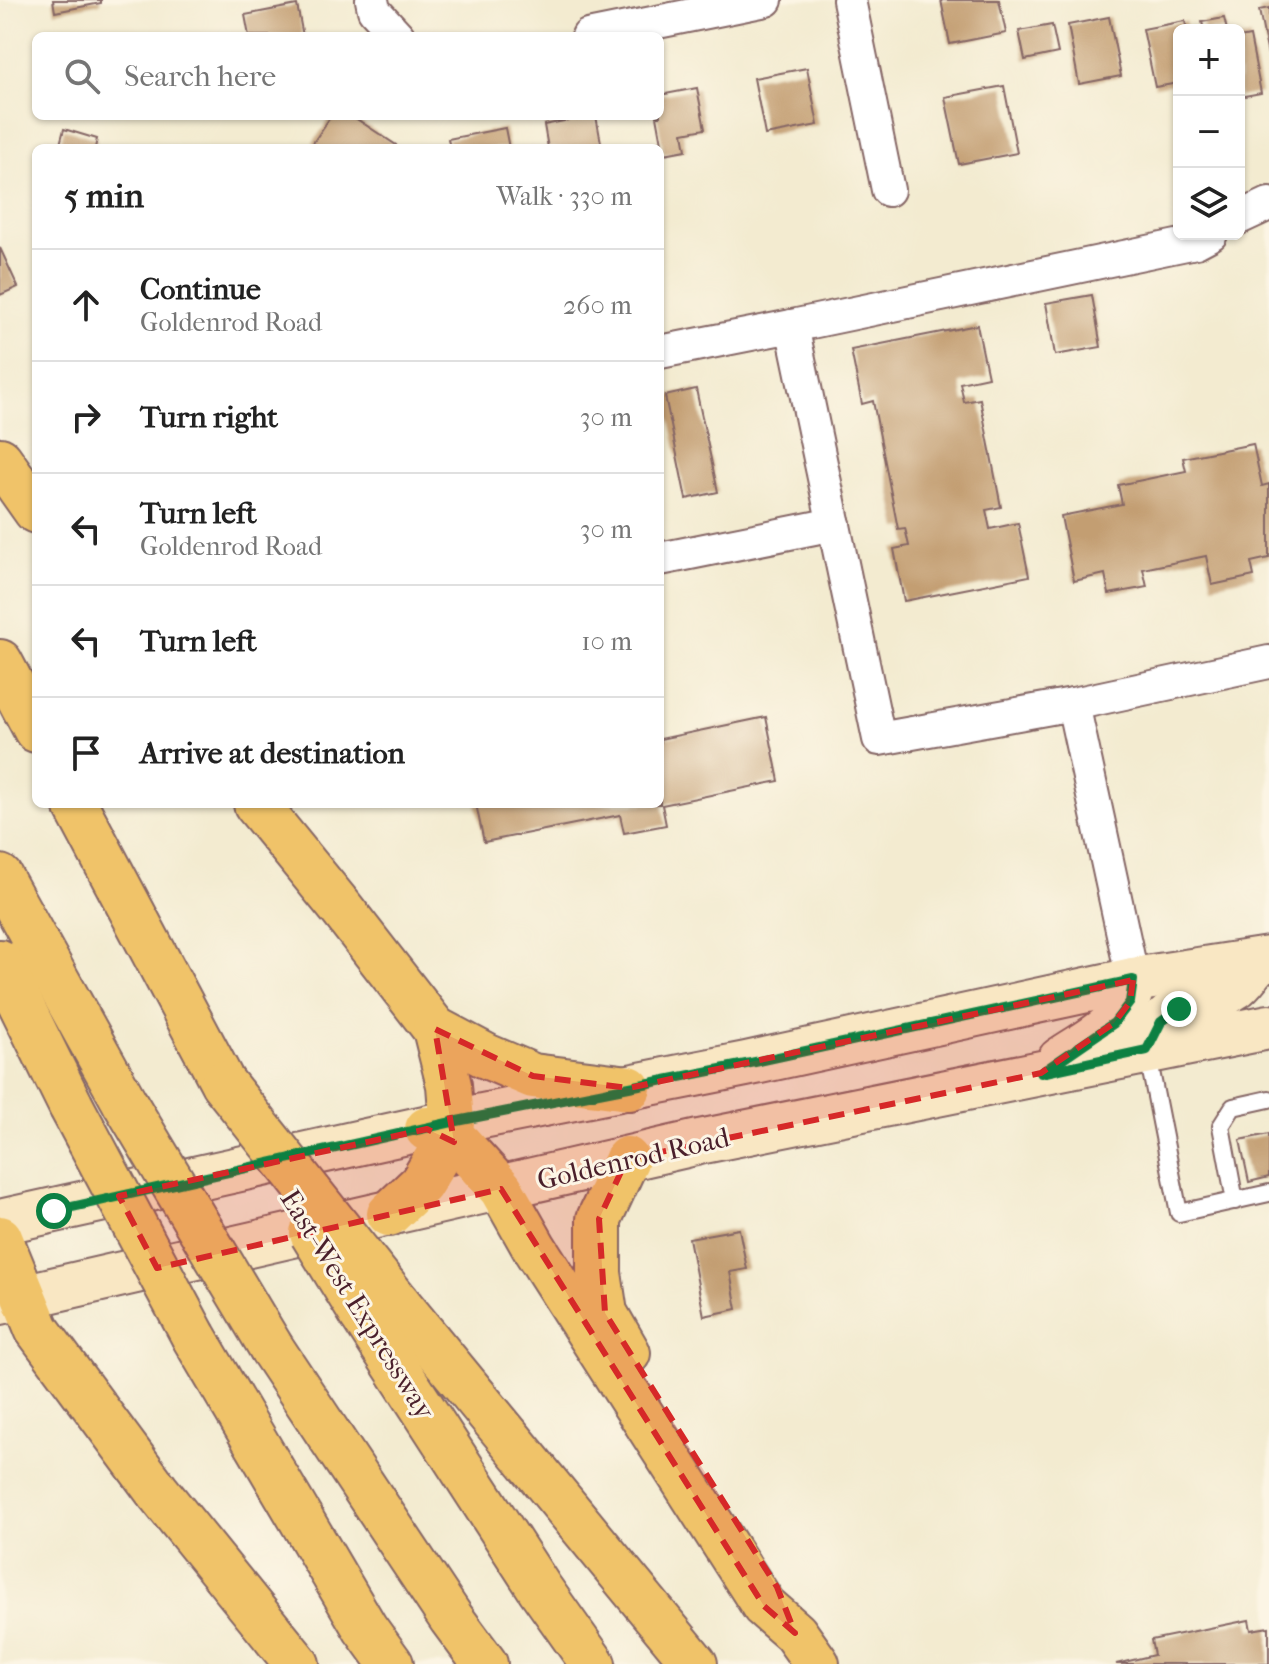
<!DOCTYPE html>
<meta charset="utf-8">
<style>
:root{--surface:#fff;--page:#f2f2f2;--text:#222;--muted:#767676;--line:#e0e0e0}
body{margin:0;font-family:"IM FELL French Canon",serif;background:var(--page);color:var(--text)}
.controls{position:absolute;right:24px;top:24px;display:grid;overflow:hidden;border-radius:12px;box-shadow:0 2px 6px #0004}
.controls button{width:72px;height:72px;display:grid;place-items:center;padding:0;border:0;border-bottom:2px solid var(--line);background:var(--surface);color:var(--text);font:40px sans-serif}
.stop{position:absolute;width:24px;height:24px;margin:-18px;border:6px solid #0b8043;border-radius:50%;background:#fff}
.stop.end{background:#0b8043;border-color:#fff;box-shadow:0 2px 8px #0008}
.list{margin:0;padding:0;list-style:none}
h2{display:flex;justify-content:space-between;align-items:center;height:104px;margin:0;padding:0 32px;font-size:34px}
h2 small{font-size:26px;font-weight:400;color:var(--muted)}
.list li{display:grid;grid-template-columns:52px 1fr auto;gap:24px;align-items:center;box-sizing:border-box;height:112px;padding:0 32px;border-top:2px solid var(--line)}
.list b{display:block;font-size:30px;white-space:nowrap}
.list p{margin:0;font-size:26px;white-space:nowrap;color:var(--muted)}
.list em{font-size:26px;font-style:normal;color:var(--muted)}
.icon{flex:none;width:44px;height:44px;fill:none;stroke:currentColor;stroke-width:2;stroke-linecap:round;stroke-linejoin:round}
.map{position:relative;flex:none;width:1269px;height:1664px;overflow:hidden}
.search{position:absolute;background:var(--surface);box-shadow:0 2px 6px #0004;left:32px;top:32px;width:632px;height:88px;display:flex;align-items:center;gap:20px;box-sizing:border-box;padding:0 28px;border-radius:12px;color:var(--muted);font-size:30px}
.panel{position:absolute;background:var(--surface);box-shadow:0 2px 6px #0004;left:32px;top:144px;width:632px;height:664px;border-radius:12px}
.map>svg:first-child{display:block}
.building{fill:#c39e72}
.lines{fill:none;stroke-linecap:round;stroke-linejoin:round}
.service-casing{stroke:#856665;stroke-width:20}
.minor-casing{stroke:#856665;stroke-width:36}
.secondary-casing{stroke:#856665;stroke-width:48}
.motorway-casing{stroke:#856665;stroke-width:48}
.service{stroke:#fff;stroke-width:16}
.minor{stroke:#fff;stroke-width:32}
.secondary{stroke:#f9e7c3;stroke-width:44}
.motorway{stroke:#f0c369;stroke-width:44}
.motorway-bridge-casing{stroke:#856665;stroke-width:48;stroke-linecap:butt}
.motorway-bridge{stroke:#f0c369;stroke-width:44}
.route{stroke:#0b8043;stroke-width:10}
.marked{fill:#d62828;fill-opacity:0.2;stroke:#d62828;stroke-width:6;stroke-dasharray:16 10;stroke-linejoin:round}
.labels{text-anchor:middle;stroke-width:6;stroke-linejoin:round;paint-order:stroke}
.street-label{font-size:28px;fill:#4a1f2b;stroke:#fcf5e5}
</style>
<div class="map">
<svg width="1269" height="1664" viewBox="0 0 1269 1664">
<rect width="100%" height="100%" fill="#fcf5e5"/>
<filter id="ink" filterUnits="userSpaceOnUse"><feTurbulence type="fractalNoise" baseFrequency=".0125" numOctaves="2"/><feDisplacementMap in="SourceGraphic" scale="16" xChannelSelector="R" yChannelSelector="G"/><feConvolveMatrix kernelMatrix="1 2 1 2 8 2 1 2 1" color-interpolation-filters="sRGB"/></filter>
<filter id="wash" filterUnits="userSpaceOnUse"><feTurbulence type="fractalNoise" baseFrequency=".006" numOctaves="4" result="noise"/><feDisplacementMap in="SourceGraphic" scale="32" xChannelSelector="R" yChannelSelector="G"/><feGaussianBlur stdDeviation="1.8" result="paint"/><feColorMatrix in="noise" values="0 0 0 0 0 0 0 0 0 0 0 0 0 0 0 0 0 1.4 0 .05"/><feComposite in="paint" operator="in"/></filter>
<g filter="url(#wash)">
<rect width="100%" height="100%" fill="#f3ebd0"/>
<g id="blocks">
<!-- building -->
<g class="building">
<polygon points="53,0 101,0 101,3 55,12"/>
<polygon points="941,0 999,0 1006,33 950,44"/>
<polygon points="297,5 303,36 249,36 245,15"/>
<polygon points="1269,8 1269,55 1268,55 1259,10"/>
<polygon points="1109,17 1121,76 1079,84 1068,25"/>
<polygon points="1224,18 1227,30 1204,30 1202,22"/>
<polygon points="1185,21 1187,30 1179,30 1179,83 1155,87 1143,29"/>
<polygon points="1052,25 1058,53 1025,60 1019,31"/>
<polygon points="1250,36 1261,93 1239,97 1239,38"/>
<polygon points="807,68 818,125 765,135 754,78"/>
<polygon points="1004,86 1017,153 959,164 945,97"/>
<polygon points="697,88 705,129 683,133 686,150 664,154 657,116 660,116 660,95"/>
<polygon points="331,116 352,116 396,145 395,148 321,148 313,143"/>
<polygon points="589,116 596,116 602,148 548,148 544,125"/>
<polygon points="505,128 509,148 450,148 448,139"/>
<polygon points="64,129 97,139 95,148 59,148"/>
<polygon points="0,248 18,287 0,295"/>
<polygon points="1092,295 1101,347 1055,355 1046,303"/>
<polygon points="977,325 988,377 960,383 964,402 980,399 1001,507 986,510 990,529 1018,523 1029,576 904,601 894,549 909,546 905,528 898,529 873,401 862,404 851,350"/>
<polygon points="696,389 718,492 686,499 665,396"/>
<polygon points="1253,444 1262,486 1269,484 1269,558 1251,562 1254,576 1212,585 1206,556 1143,569 1147,587 1109,594 1105,574 1074,581 1061,516 1122,504 1118,485 1186,471 1183,458"/>
<polygon points="766,717 779,781 662,805 666,825 624,833 620,815 484,842 476,804 660,804 660,739"/>
<polygon points="1269,1134 1269,1177 1249,1182 1240,1140"/>
<polygon points="739,1229 747,1269 730,1272 737,1309 704,1316 689,1238"/>
<polygon points="1249,1620 1251,1630 1269,1627 1269,1664 1116,1664 1154,1655 1151,1640"/>
</g>
</g>
</g>
<g filter="url(#ink)">
<use href="#blocks" fill-opacity="0" stroke="#856665" stroke-width="2"/>
<g class="lines">
<defs>
<g id="service">
<polyline points="1147,1051 1179,1213 1269,1193"/>
<polyline points="1235,1201 1221,1126 1233,1107 1269,1099"/>
</g>
<g id="minor">
<polyline points="372,0 374,10 398,36"/>
<polyline points="849,0 888,190"/>
<polyline points="588,36 766,0"/>
<polyline points="1239,218 1269,204"/>
<polyline points="792,326 1196,242 1211,234"/>
<polyline points="660,352 792,326 879,739 1073,704 1133,980"/>
<polyline points="660,559 834,524"/>
<polyline points="1073,704 1269,662"/>
</g>
<g id="secondary">
<path d="M1147,1050C1166,996 1198,1014 1235,987C1243,982 1249,971 1256,964"/>
<path d="M1060,1060C1095,1036 1127,1026 1133,980"/>
<polyline points="0,1222 452,1122 746,1064 1133,980 1269,959"/>
<polyline points="0,1302 699,1142 1269,1027"/>
</g>
<g id="motorway">
<polyline points="0,460 36,511"/>
<polyline points="0,662 36,730"/>
<polyline points="75,804 223,1083"/>
<polyline points="256,804 341,908 435,1029 449,1085 452,1122 448,1139 421,1184 389,1214"/>
<polyline points="0,877 125,1103"/>
<polyline points="0,962 71,1106"/>
<polyline points="435,1029 486,1056 533,1076 629,1088"/>
<polyline points="427,1129 460,1144 501,1189 535,1249 764,1606 795,1633 817,1664"/>
<polyline points="627,1159 599,1219 599,1273 605,1313 628,1353"/>
<polyline points="0,1238 37,1329 157,1491 297,1664"/>
<polyline points="398,1303 695,1664"/>
<polyline points="361,1313 540,1589 593,1664"/>
<polyline points="194,1337 365,1628 391,1664"/>
<polyline points="272,1349 451,1618 485,1664"/>
</g>
</defs>
<!-- service casing -->
<use href="#service" class="service-casing"/>
<!-- minor casing -->
<use href="#minor" class="minor-casing"/>
<!-- secondary casing -->
<use href="#secondary" class="secondary-casing"/>
<!-- motorway casing -->
<use href="#motorway" class="motorway-casing"/>
<!-- service -->
<use href="#service" class="service"/>
<!-- minor -->
<use href="#minor" class="minor"/>
<!-- secondary -->
<use href="#secondary" class="secondary"/>
<!-- motorway -->
<use href="#motorway" class="motorway"/>
<defs>
<g id="motorway-bridge">
<polyline points="223,1083 398,1303"/>
<polyline points="125,1103 272,1349"/>
<polyline points="71,1106 194,1337"/>
<polyline points="312,1233 361,1313"/>
</g>
</defs>
<!-- motorway-bridge casing -->
<use href="#motorway-bridge" class="motorway-bridge-casing"/>
<!-- motorway-bridge -->
<use href="#motorway-bridge" class="motorway-bridge"/>
</g>
</g>
<g class="lines" filter="url(#ink)">
<!-- route -->
<polyline class="route" points="54,1211 452,1122 746,1064 1133,980 1130,1002 1114,1023 1041,1073 1147,1050 1161,1022 1179,1009"/>
</g>
<!-- marked area -->
<path class="marked" d="M1133,980L1130,1002L1114,1023L1041,1073L627,1159L599,1219L605,1313L777,1587L795,1633L764,1606L501,1189L157,1268L119,1196L427,1129L454,1142L435,1029L533,1076L629,1088Z"/>
<g class="labels">
<!-- street labels -->
<g class="street-label">
<text transform="translate(633 1158) rotate(-13)" y="10">Goldenrod Road</text>
<text transform="translate(358 1304) rotate(58)" y="10">East-West Expressway</text>
</g>
</g>
</svg>
<div class="controls">
<button>+</button>
<button>−</button>
<button><svg class="icon" aria-label="layers" viewBox="0 0 24 24"><path d="M12 4l9 5-9 5-9-5zM3 14l9 5 9-5"/></svg></button>
</div>
<div class="stop" style="left:54px;top:1211px"></div>
<div class="stop end" style="left:1179px;top:1009px"></div>
<div class="search"><svg class="icon" aria-label="search" viewBox="0 0 24 24"><circle cx="10" cy="10" r="6"/><path d="M15 15l6 6"/></svg>Search here</div>
<section class="panel">
<h2>5 min<small>Walk · 330 m</small></h2>
<ul class="list">
<li><svg class="icon" aria-label="ahead" viewBox="0 0 24 24"><path d="M12 20V5M6 11l6-6 6 6"/></svg><div><b>Continue</b><p>Goldenrod Road</p></div><em>260 m</em></li>
<li><svg class="icon" aria-label="right" viewBox="0 0 24 24"><path d="M7 20v-9h11M14 6l5 5-5 5"/></svg><div><b>Turn right</b></div><em>30 m</em></li>
<li><svg class="icon" aria-label="left" viewBox="0 0 24 24"><path d="M17 20v-9H6M10 6l-5 5 5 5"/></svg><div><b>Turn left</b><p>Goldenrod Road</p></div><em>30 m</em></li>
<li><svg class="icon" aria-label="left" viewBox="0 0 24 24"><path d="M17 20v-9H6M10 6l-5 5 5 5"/></svg><div><b>Turn left</b></div><em>10 m</em></li>
<li><svg class="icon" aria-label="arrive" viewBox="0 0 24 24"><path d="M6 21V4h12l-3 4 3 4H6"/></svg><div><b>Arrive at destination</b></div></li>
</ul>
</section>
</div>
